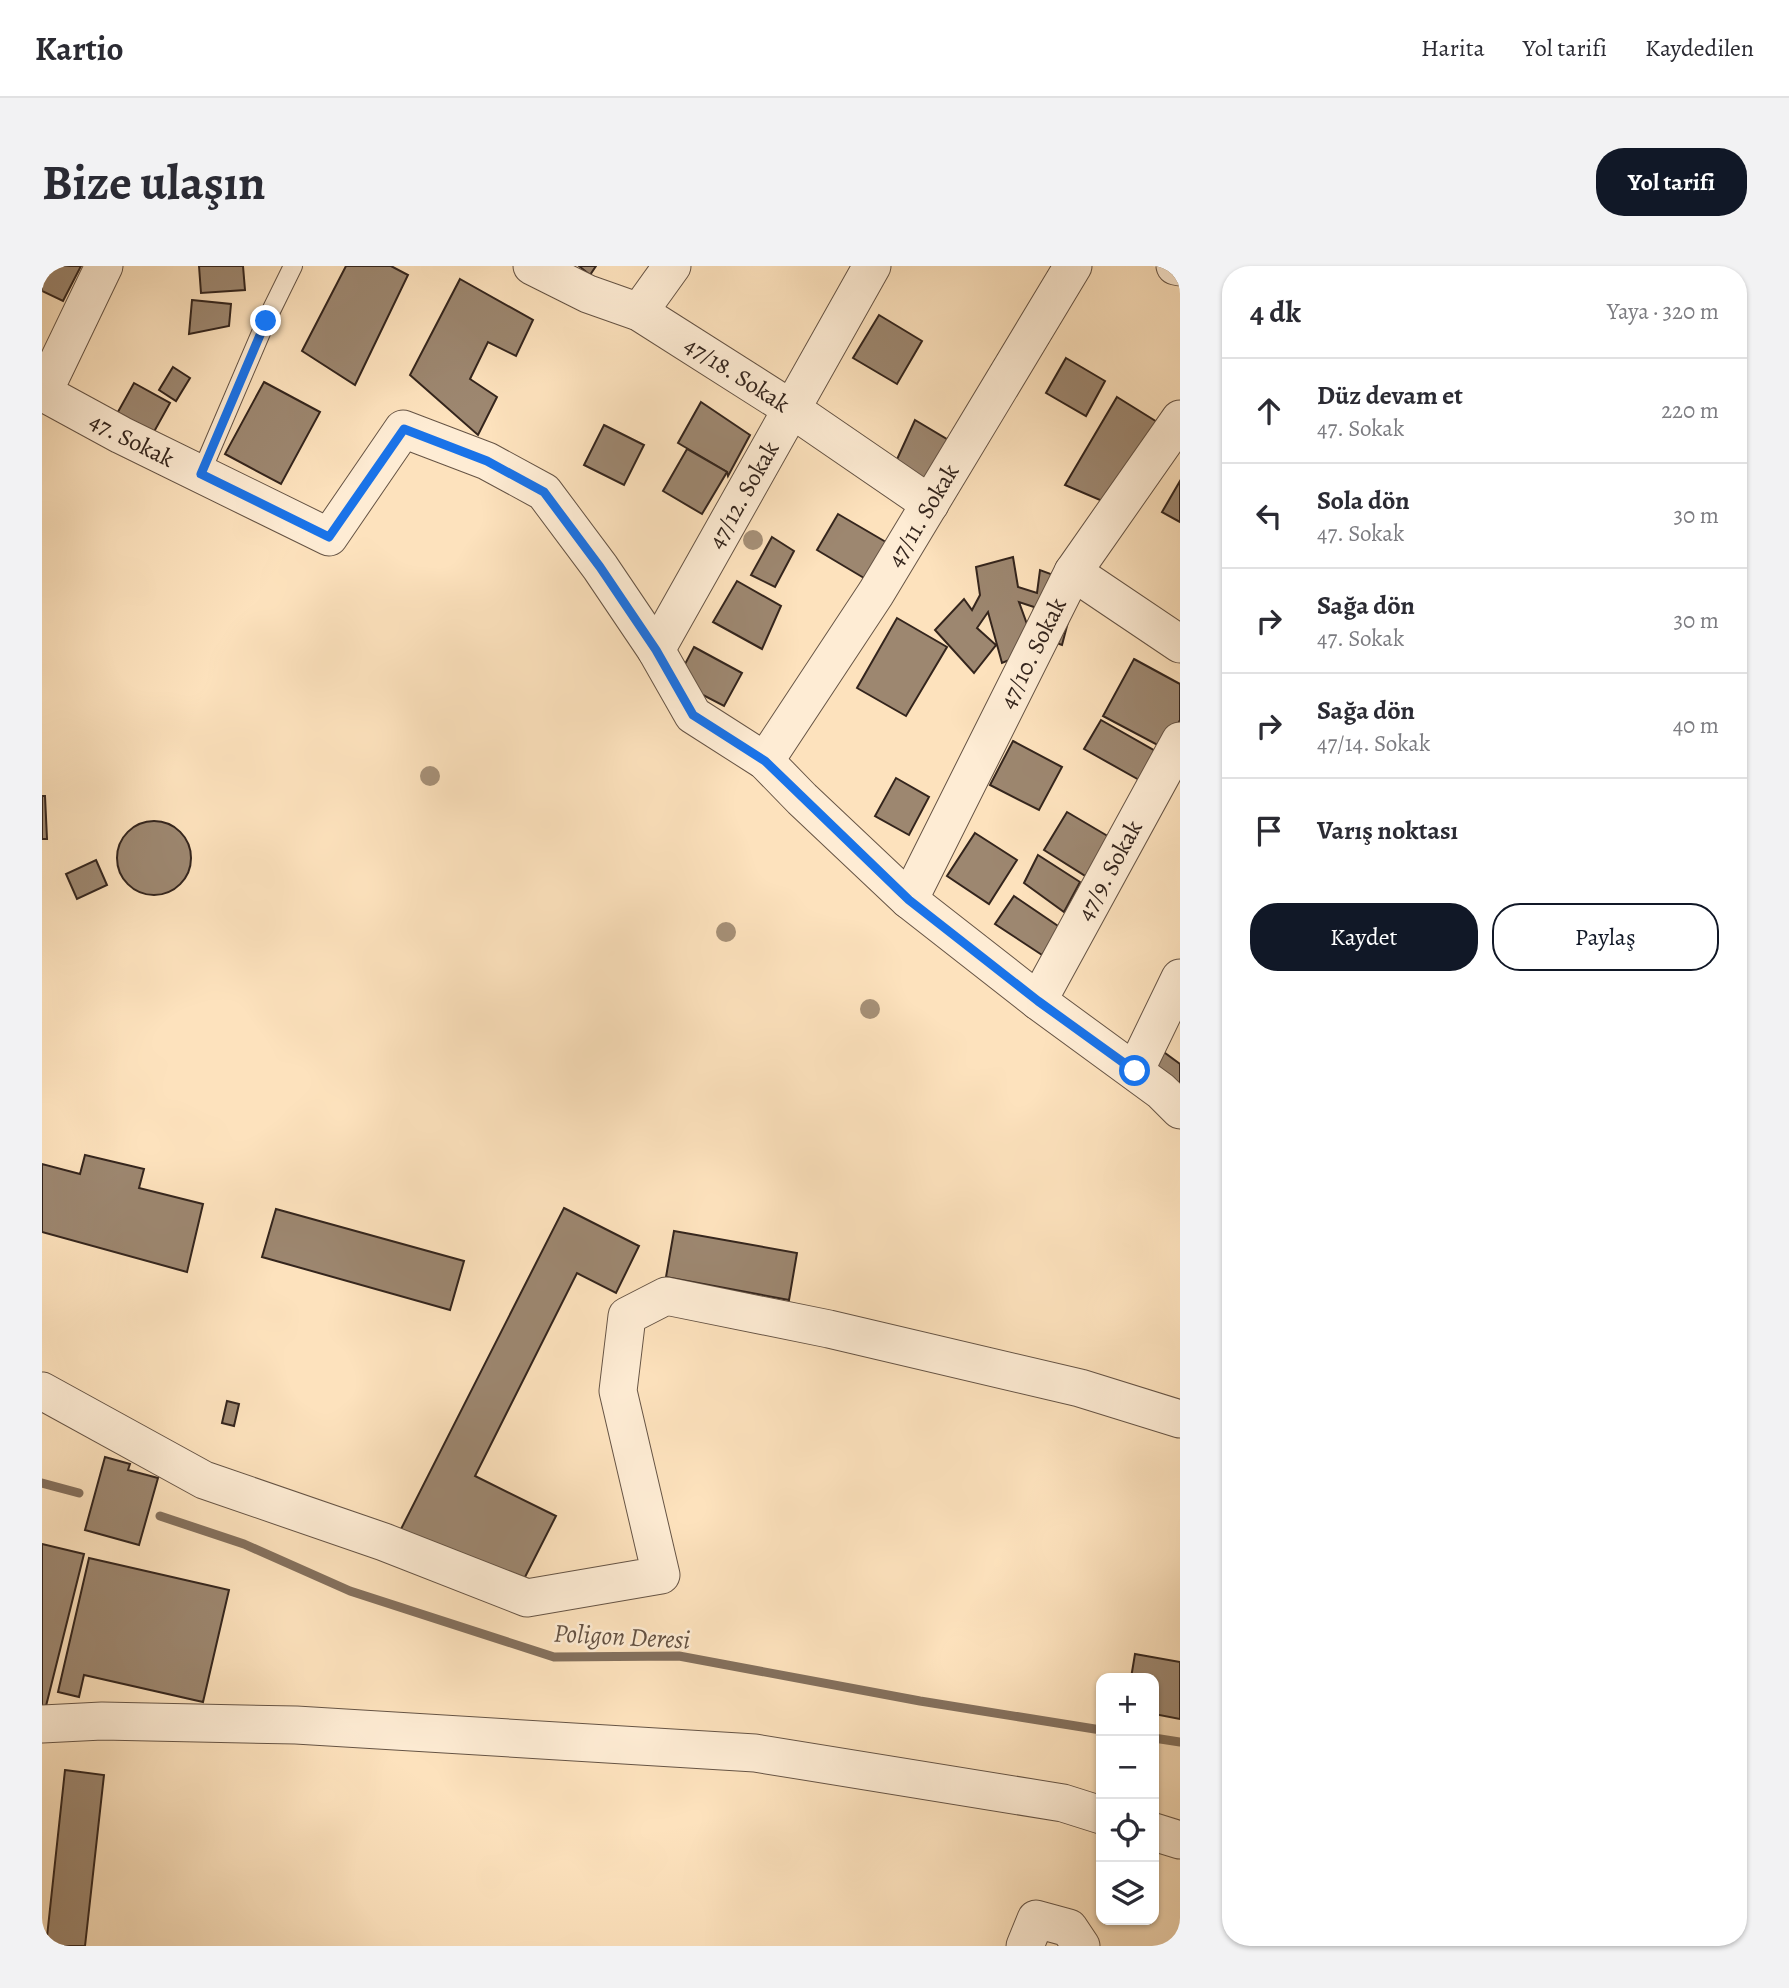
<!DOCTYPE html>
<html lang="tr">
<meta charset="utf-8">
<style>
:root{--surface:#fff;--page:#f2f2f3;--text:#2b2b33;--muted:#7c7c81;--line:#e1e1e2;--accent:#111827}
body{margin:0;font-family:Alegreya,serif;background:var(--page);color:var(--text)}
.controls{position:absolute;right:21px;bottom:21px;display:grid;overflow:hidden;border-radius:14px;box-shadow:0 2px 5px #0004}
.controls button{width:63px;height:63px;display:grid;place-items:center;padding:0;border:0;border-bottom:2px solid var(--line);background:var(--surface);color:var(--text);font:35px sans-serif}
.stop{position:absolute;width:21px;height:21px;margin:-16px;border:5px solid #1a73e8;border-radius:50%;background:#fff}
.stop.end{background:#1a73e8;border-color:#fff;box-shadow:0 2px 7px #0008}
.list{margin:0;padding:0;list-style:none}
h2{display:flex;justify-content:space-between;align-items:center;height:91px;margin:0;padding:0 28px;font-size:30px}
h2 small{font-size:23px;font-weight:400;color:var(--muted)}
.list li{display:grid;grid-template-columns:46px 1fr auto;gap:21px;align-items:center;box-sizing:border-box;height:105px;padding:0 28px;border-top:2px solid var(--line)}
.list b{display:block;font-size:26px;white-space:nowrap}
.list p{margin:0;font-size:23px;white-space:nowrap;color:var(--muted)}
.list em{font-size:23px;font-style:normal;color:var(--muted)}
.actions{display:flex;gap:14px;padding:21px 28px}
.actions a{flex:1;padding:16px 0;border:2px solid var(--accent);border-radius:28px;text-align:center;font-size:24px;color:var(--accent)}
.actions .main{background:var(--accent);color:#fff}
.icon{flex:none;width:38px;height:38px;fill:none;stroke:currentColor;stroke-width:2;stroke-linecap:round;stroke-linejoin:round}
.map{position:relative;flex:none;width:1138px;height:1680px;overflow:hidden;border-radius:28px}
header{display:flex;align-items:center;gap:42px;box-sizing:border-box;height:98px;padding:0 35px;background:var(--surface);border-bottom:2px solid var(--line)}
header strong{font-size:33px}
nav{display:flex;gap:38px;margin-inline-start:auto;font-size:24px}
.intro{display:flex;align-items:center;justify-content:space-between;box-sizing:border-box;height:168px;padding:0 42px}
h1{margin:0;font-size:49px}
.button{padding:18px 32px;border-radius:28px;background:var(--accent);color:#fff;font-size:24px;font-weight:700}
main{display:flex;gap:42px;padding:0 42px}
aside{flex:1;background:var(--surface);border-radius:28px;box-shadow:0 2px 5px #0004}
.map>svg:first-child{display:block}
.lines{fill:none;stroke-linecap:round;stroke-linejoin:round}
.stream{stroke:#84705d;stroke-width:9}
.building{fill:#9d8770;stroke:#34251d;stroke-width:2}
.lane-casing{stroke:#665445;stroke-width:20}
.street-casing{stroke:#665445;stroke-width:39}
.lane{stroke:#feecd4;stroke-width:18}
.street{stroke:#feecd4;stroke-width:37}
.tree{fill:#a69077}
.route{stroke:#1a73e8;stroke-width:9}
.labels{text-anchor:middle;stroke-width:5;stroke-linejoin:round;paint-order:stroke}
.street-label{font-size:24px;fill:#34251d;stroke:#feecd4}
.water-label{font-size:26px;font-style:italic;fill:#635142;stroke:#feecd4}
</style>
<header>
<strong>Kartio</strong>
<nav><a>Harita</a><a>Yol tarifi</a><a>Kaydedilen</a></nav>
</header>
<div class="intro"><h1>Bize ulaşın</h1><a class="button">Yol tarifi</a></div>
<main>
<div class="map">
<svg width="1138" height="1680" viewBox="0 0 1138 1680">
<rect width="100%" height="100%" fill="#fde2bd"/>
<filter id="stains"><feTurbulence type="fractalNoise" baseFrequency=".00286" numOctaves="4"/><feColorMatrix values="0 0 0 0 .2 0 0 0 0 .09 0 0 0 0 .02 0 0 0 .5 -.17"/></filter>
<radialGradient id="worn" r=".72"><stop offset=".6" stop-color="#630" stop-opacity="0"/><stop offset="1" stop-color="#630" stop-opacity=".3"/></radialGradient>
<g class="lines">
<!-- stream -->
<g class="stream">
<polyline points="0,1217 37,1227"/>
<polyline points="118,1250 202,1278 308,1325 512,1391 637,1390 878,1435 1059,1464"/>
<polyline points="1112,1472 1138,1476"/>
</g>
</g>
<!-- building -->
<g class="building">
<polygon points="0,0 39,0 21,35 0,25"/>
<polygon points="157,0 201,0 203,24 159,27"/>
<polygon points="304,0 349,0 366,9 313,119 260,85"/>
<polygon points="537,0 554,0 548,9"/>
<polygon points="418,13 491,54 474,90 446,76 428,113 455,131 436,169 368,109"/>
<polygon points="150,34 189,38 187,60 147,68"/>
<polygon points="837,49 880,75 855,118 811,92"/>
<polygon points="1024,92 1063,115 1044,150 1004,127"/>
<polygon points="131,101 148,112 134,135 117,124"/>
<polygon points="222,116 278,146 239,218 183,188"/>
<polygon points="92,117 128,137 108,173 72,153"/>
<polygon points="1075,131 1120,159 1072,240 1023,219"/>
<polygon points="659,136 708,169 686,210 685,206 636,177"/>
<polygon points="873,154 908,175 888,218 851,202"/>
<polygon points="562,159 602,179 582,219 542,199"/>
<polygon points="645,183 685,206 660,248 621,225"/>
<polygon points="1138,215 1138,256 1120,246"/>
<polygon points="796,248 849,279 827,315 775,284"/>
<polygon points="730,271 752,285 733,321 709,309"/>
<polygon points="971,291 976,321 995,327 998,304 1036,318 1020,379 989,368 992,341 977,336 994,383 960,397 946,346 935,362 954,379 932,407 893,364 922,333 930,344 938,329 934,301"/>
<polygon points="695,315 739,340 720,383 671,356"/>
<polygon points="855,352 905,381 864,450 815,422"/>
<polygon points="652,381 700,407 682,440 634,415"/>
<polygon points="1092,393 1138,418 1138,454 1123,483 1061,450"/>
<polygon points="1059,454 1115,486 1099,515 1042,483"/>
<polygon points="971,475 1020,501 997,544 948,519"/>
<polygon points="854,512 887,531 867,569 833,550"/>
<polygon points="0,530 3,530 5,573 0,573"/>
<polygon points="1025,546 1069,572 1045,611 1002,584"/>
<circle cx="112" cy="592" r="37"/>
<polygon points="933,567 975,594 947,638 905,610"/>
<polygon points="996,589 1038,616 1022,646 982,617"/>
<polygon points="54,594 65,619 35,633 24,608"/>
<polygon points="972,630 1019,662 1000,689 953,658"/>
<polygon points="1119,784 1138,798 1138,824 1107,801"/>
<polygon points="43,889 102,903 97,922 161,938 145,1006 0,966 0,898 38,908"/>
<polygon points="522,942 597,980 574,1027 535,1007 433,1210 514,1250 480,1317 357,1267"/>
<polygon points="234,943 422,995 408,1044 220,991"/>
<polygon points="632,965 755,987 747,1034 624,1011"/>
<polygon points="185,1135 197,1138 192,1160 180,1157"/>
<polygon points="63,1191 88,1198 86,1204 116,1212 97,1279 43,1264"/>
<polygon points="0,1278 42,1288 2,1448 0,1448"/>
<polygon points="47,1292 187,1324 161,1436 42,1409 37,1431 16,1426"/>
<polygon points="1093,1388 1138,1396 1138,1453 1112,1448 1112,1412 1089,1412"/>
<polygon points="23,1504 62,1509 43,1680 4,1680"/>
</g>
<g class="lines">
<defs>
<polyline id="lane" points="159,207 224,55 251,0"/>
<g id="street">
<path id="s1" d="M490,0L546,28L597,46L748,142L888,238"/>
<polyline points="1133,0 1138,1"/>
<polyline points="597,46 630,0"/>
<path id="s2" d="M0,126L79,169L287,271L361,163L445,195L502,226L558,301L614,384L651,449L723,495L760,533L867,634L996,735L1119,825L1138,844"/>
<polyline points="1,127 62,0"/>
<polyline points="1031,306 1138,378"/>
<path id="s3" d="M614,384L830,0"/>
<path id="s4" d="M723,495L834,327L1031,0"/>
<path id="s5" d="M867,634L1031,306L1138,153"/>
<path id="s6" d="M996,735L1138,475"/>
<polyline points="1093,805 1138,712"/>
<polyline points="0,1125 162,1214 342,1276 485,1332 619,1309 576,1125 585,1050 624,1030 787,1063 1038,1122 1138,1153"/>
<polyline points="0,1458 60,1455 254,1459 713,1487 1021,1537 1059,1549"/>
<polyline points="1112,1566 1138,1574"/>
<polyline points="983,1680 994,1653 1027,1662 1039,1680"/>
</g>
</defs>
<!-- lane casing -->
<use href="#lane" class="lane-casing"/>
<!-- street casing -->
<use href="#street" class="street-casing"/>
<!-- lane -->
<use href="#lane" class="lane"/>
<!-- street -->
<use href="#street" class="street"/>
</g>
<!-- trees -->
<g class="tree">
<circle cx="711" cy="274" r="10"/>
<circle cx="388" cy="510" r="10"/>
<circle cx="684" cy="666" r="10"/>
<circle cx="828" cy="743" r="10"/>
</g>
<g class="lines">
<!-- route -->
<polyline class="route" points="224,55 159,208 287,271 362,163 445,195 502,226 558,301 614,384 651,449 723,495 867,634 996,735 1093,805"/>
</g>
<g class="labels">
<!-- street labels -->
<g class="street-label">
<text dy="8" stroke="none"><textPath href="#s1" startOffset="233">47/18. Sokak</textPath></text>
<text dy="8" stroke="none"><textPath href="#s2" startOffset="102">47. Sokak</textPath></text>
<text dy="8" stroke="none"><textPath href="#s3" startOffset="178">47/12. Sokak</textPath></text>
<text dy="8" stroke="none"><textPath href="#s4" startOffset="292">47/11. Sokak</textPath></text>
<text dy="8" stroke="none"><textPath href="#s5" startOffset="276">47/10. Sokak</textPath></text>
<text dy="8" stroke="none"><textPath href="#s6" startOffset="149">47/9. Sokak</textPath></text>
</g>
<!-- water labels -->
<g class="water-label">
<text transform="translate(580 1370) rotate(3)" y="9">Poligon Deresi</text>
</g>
</g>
<rect width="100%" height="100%" filter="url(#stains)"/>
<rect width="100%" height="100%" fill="url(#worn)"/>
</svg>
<div class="controls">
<button>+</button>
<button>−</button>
<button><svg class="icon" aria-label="locate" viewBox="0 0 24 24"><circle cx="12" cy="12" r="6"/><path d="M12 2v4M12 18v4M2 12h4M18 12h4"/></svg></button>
<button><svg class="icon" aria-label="layers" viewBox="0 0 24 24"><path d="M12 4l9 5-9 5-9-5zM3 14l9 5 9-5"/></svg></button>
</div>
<div class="stop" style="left:1093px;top:805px"></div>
<div class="stop end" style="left:224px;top:55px"></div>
</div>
<aside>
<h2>4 dk<small>Yaya · 320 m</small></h2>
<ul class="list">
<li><svg class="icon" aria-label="ahead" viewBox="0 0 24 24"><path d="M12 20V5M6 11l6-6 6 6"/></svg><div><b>Düz devam et</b><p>47. Sokak</p></div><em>220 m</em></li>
<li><svg class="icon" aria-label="left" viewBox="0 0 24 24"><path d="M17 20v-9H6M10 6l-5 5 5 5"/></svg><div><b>Sola dön</b><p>47. Sokak</p></div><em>30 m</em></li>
<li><svg class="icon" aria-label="right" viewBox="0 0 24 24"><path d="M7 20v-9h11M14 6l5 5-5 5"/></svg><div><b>Sağa dön</b><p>47. Sokak</p></div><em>30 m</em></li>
<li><svg class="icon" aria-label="right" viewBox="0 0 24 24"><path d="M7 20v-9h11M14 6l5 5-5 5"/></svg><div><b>Sağa dön</b><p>47/14. Sokak</p></div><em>40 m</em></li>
<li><svg class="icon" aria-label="arrive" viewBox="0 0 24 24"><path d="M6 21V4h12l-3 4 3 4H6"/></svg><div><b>Varış noktası</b></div></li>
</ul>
<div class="actions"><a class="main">Kaydet</a><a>Paylaş</a></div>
</aside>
</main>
